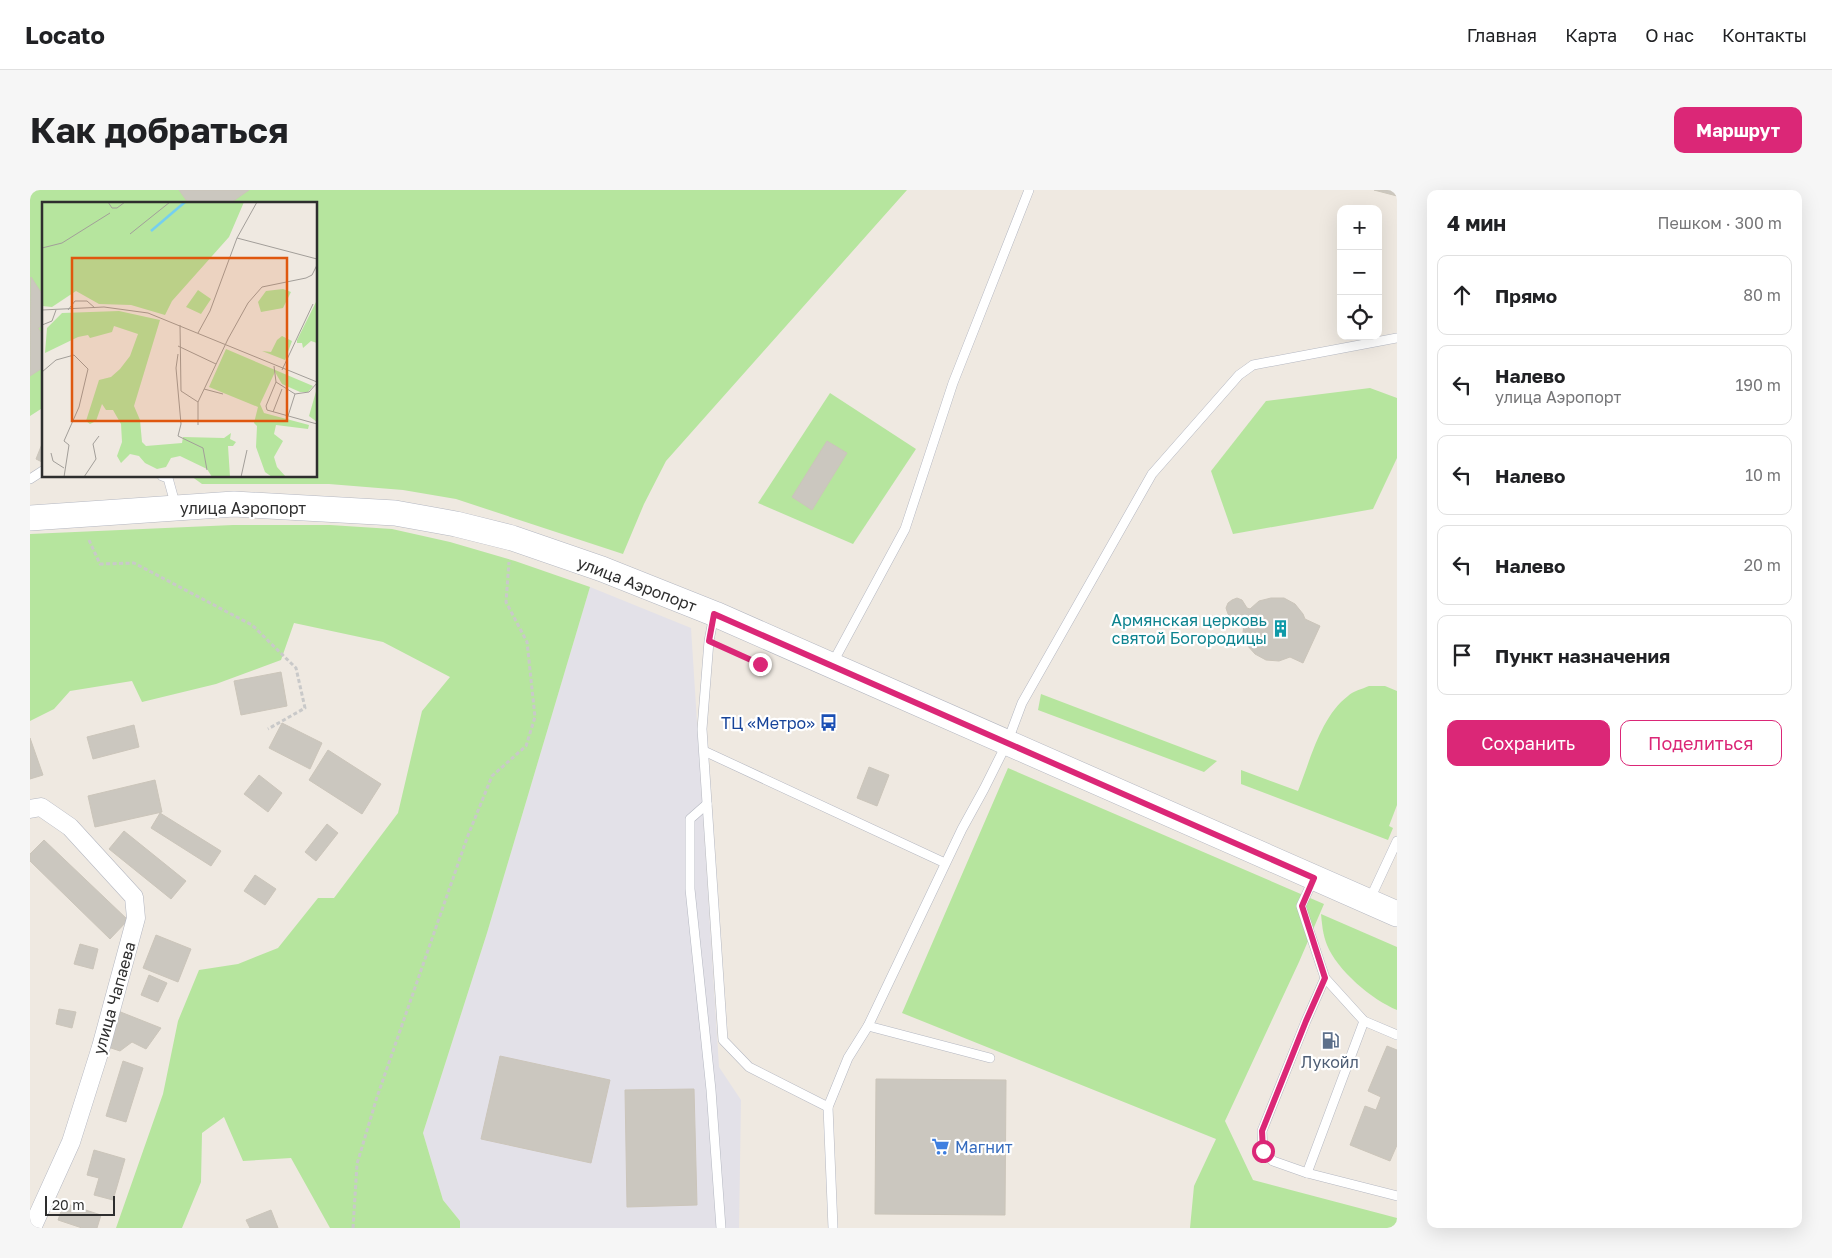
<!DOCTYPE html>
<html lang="ru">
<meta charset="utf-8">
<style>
:root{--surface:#fff;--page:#f6f6f6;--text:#202124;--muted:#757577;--line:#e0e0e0;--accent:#db2777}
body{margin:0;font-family:"Golos Text",sans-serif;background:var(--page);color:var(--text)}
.controls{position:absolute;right:15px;top:15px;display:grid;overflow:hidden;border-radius:10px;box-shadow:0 5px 20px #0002}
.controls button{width:45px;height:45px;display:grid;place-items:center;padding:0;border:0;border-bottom:1px solid var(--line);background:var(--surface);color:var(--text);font:25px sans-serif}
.scale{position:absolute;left:15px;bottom:12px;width:70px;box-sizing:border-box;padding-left:5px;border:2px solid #2e2e2e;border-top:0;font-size:14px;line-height:18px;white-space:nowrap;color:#2e2e2e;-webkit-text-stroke:4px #fff;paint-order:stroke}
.stop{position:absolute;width:15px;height:15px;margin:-11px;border:4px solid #db2777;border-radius:50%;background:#fff}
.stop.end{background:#db2777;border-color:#fff;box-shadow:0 1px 5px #0008}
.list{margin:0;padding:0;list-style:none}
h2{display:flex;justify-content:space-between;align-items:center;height:65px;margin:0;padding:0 20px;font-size:21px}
h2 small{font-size:16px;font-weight:400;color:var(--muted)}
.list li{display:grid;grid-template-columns:32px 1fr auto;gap:15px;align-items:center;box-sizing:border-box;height:80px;margin:0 10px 10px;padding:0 10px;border:1px solid var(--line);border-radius:10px}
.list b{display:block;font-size:19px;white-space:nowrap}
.list p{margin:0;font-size:16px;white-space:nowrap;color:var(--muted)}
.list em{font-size:16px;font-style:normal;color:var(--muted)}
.actions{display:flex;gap:10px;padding:15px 20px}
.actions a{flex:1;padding:11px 0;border:1px solid var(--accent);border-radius:10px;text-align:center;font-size:18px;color:var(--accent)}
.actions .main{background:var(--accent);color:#fff}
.icon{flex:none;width:28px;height:28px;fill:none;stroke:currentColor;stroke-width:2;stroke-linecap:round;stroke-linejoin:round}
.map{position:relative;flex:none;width:1367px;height:1038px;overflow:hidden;border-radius:10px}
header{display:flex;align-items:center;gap:30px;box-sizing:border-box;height:70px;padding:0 25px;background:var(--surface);border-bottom:1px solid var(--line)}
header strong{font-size:24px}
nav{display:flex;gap:28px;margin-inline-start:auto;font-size:18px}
.intro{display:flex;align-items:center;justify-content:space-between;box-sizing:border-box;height:120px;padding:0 30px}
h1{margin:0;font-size:35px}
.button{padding:12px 22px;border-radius:10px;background:var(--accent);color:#fff;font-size:18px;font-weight:700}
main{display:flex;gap:30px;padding:0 30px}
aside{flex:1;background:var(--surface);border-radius:10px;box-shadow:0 5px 20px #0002}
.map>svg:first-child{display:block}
.industrial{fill:#e3e1e8}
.green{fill:#b6e59e}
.building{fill:#cbc7bf;stroke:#cbc5ba}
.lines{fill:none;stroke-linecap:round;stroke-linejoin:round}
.lane-casing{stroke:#b4b7c1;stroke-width:10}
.street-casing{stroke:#b4b7c1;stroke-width:19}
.secondary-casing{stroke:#b4b7c1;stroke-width:26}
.path{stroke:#c9c9c9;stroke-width:3;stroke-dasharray:4 2.5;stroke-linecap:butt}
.lane{stroke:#fff;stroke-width:9}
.street{stroke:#fff;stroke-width:18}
.secondary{stroke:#fff;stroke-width:25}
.route{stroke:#db2777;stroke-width:6}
.labels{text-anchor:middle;stroke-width:4.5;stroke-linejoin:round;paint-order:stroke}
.street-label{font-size:16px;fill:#2e2e2e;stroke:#fff}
.culture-label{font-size:16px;fill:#0d838f;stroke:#fff;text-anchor:end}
.transit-label{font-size:16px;fill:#164399;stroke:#fff;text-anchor:end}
.service-label{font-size:16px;fill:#4e5e75;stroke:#fff}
.shop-label{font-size:16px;fill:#366cbe;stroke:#fff;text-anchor:start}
.inset-river{fill:none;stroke:#75cff0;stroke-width:2.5}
.inset-road{fill:none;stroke:#a29e99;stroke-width:1}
.view{fill:#df570e;fill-opacity:0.15;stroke:#df570e;stroke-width:2.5}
.inset-edge{fill:none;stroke:#2e2e2e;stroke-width:2.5}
</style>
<header>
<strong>Locato</strong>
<nav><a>Главная</a><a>Карта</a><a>О нас</a><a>Контакты</a></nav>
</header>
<div class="intro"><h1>Как добраться</h1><a class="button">Маршрут</a></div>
<main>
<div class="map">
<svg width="1367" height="1038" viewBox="0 0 1367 1038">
<rect width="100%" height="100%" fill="#efe9e1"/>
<!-- industrial -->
<polygon class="industrial" points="560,397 661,438 689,877 711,910 709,1038 430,1038 430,1031 413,1010 393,943 457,743"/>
<!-- green -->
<g class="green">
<polygon points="0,0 877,0 636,271 614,314 593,364 426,309 373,300 299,294 172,294 161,286 286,286 286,14 14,14 14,217 0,226"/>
<polygon points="1340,198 1367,208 1367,268 1343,319 1203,344 1181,281 1236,211"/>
<polygon points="800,203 886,259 823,354 728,313"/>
<polygon points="203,335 300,335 362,339 420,352 485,371 560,397 457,743 393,943 413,1010 430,1031 430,1038 300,1038 261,968 213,971 194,927 172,943 171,992 152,1038 86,1038 133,904 148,831 169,780 208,774 248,758 288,708 304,708 368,623 392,521 420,487 353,452 264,433 251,470 186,494 112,512 102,491 40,501 24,519 0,531 0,344"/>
<path d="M1339,496H1355L1367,501V615L1359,636L1363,638L1358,650L1211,594V580L1268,601C1280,571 1291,526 1318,506C1323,501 1332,499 1339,496Z"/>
<polygon points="1011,504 1187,571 1174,582 1008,520"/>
<polygon points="978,578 1294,714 1269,772 1195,931 1223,990 1367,1028 1367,1038 1160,1038 1164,996 1186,949 872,823"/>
<path d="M1291,724L1367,757V820C1342,810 1307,780 1297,755C1293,745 1292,735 1291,724Z"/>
</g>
<!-- building -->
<g class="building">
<polygon points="149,0 219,0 199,14 159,14"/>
<polygon points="1344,0 1367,0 1367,6"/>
<polygon points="1,87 14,107 14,135 8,138 14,147 14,177 0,186"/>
<polygon points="14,249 14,273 6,269"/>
<polygon points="797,251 817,263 782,320 762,307"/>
<polygon points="1207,408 1212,410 1217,418 1220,419 1229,411 1241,408 1254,408 1265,414 1273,424 1275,429 1290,436 1273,473 1260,467 1249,471 1236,470 1225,464 1217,455 1213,443 1214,431 1210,428 1202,428 1198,424 1196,418 1198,413 1202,410"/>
<polygon points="251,482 257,516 211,525 204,491"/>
<polygon points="252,533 292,553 280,579 239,558"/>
<polygon points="104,535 109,557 63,569 57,547"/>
<polygon points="0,548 13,585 0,589"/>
<polygon points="298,560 351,594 332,624 279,590"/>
<polygon points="839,577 859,585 847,616 827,608"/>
<polygon points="229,585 252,603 238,622 214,604"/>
<polygon points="125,590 132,622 65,637 58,606"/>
<polygon points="130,623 191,661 181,676 121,638"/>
<polygon points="297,634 308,643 286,671 275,662"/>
<polygon points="94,641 156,691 141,709 79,659"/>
<polygon points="14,650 98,730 80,749 0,671 0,664"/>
<polygon points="225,685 246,699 235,715 214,701"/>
<polygon points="126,745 161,759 148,792 113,778"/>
<polygon points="50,754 68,759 63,779 44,774"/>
<polygon points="119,785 137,793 128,812 111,805"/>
<polygon points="29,819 46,822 42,838 26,834"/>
<polygon points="88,821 131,838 116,859 102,852 90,861 78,857"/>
<polygon points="1357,856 1367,860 1367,955 1360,971 1320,955 1335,916 1346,920 1351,907 1338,901"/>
<polygon points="470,866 580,890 561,973 451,949"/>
<polygon points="93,871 113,878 96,932 76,926"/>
<polygon points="846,889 976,890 975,1025 845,1024"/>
<polygon points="664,899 667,1015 597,1017 595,900"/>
<polygon points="64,960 95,969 83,1010 64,1005 69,988 57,985"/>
<polygon points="34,1013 71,1025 67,1038 52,1038 28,1030"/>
<polygon points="241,1020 248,1038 220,1038 216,1030"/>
</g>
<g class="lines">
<defs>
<g id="lane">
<polyline points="132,286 138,288 146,317"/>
<polyline points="0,289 14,280"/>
<polyline points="684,425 679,451 672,539 693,850 719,877 798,917 818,868 838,836 932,639 954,599 977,553 992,513 1122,284 1209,185 1223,175 1367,148"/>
<polyline points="802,474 875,339 923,193 999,0"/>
<polyline points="674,561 915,673"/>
<polyline points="677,614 660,629 660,699 681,900 691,1038"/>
<polyline points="1284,688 1271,716 1295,788 1334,831 1367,845"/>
<polyline points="1339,711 1367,651"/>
<polyline points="1295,788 1276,831 1232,941 1233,961 1243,971 1277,983 1367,1006"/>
<polyline points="838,836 960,868"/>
<polyline points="798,917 803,1038"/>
<polyline points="1277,983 1334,831"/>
</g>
<polyline id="street" points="0,619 11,617 40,637 104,707 106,728 71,857 41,952 2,1038"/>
<polyline id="secondary" points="0,328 204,314 365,323 426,334 482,348 572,379 685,424 1367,724"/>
</defs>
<!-- lane casing -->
<use href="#lane" class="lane-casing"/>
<!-- street casing -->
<use href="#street" class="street-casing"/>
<!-- secondary casing -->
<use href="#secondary" class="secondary-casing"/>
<!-- path -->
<g class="path">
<polyline points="59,350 70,374 104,373 222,435 266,478 275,518 238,539"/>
<polyline points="693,458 730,473"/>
<polyline points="323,1038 327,974 347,907 437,648 462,586 496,556 505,527 497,452 476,412 479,372"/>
</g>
<!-- lane -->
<use href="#lane" class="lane"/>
<!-- street -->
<use href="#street" class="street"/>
<!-- secondary -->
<use href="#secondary" class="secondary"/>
</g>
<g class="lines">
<!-- route -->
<polyline class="route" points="730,474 679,451 684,424 1284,688 1272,716 1295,788 1276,831 1232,941 1233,961"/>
</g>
<!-- icons -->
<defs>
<symbol id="building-bare" viewBox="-9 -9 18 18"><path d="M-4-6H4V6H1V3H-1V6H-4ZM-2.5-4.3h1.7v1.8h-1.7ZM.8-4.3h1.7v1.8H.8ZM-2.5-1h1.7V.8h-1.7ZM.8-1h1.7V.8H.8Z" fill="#0f9aa8" stroke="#fff" stroke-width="2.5" paint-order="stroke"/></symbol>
<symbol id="bus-bare" viewBox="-9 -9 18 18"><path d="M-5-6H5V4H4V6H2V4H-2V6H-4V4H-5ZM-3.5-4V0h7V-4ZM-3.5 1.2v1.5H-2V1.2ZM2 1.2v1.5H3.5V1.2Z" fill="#1a4fb4" stroke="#fff" stroke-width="2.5" paint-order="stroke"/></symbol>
<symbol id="fuel-bare" viewBox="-9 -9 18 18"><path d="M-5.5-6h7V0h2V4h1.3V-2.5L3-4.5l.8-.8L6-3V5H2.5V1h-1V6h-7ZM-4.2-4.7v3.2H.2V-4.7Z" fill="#5c6f8a" stroke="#fff" stroke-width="2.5" paint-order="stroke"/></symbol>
<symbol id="supermarket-bare" viewBox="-9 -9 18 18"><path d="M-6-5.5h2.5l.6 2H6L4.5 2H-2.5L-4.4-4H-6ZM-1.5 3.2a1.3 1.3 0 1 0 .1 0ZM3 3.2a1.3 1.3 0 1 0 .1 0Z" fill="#3f7fe0" stroke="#fff" stroke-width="2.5" paint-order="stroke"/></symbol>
</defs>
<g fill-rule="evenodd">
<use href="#building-bare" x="1238" y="426" width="25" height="25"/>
<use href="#bus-bare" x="786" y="520" width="25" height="25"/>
<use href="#fuel-bare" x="1288" y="838" width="25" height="25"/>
<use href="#supermarket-bare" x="898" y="944" width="25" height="25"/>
</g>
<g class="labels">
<!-- street labels -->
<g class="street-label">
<text x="213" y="324">улица Аэропорт</text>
<text transform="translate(607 394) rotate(21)" y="6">улица Аэропорт</text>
<text transform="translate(84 808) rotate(-74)" y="6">улица Чапаева</text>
</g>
<!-- culture labels -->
<g class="culture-label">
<text x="1237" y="436">Армянская церковь<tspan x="1237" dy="18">святой Богородицы</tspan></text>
</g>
<!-- transit labels -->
<g class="transit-label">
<text x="785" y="539">ТЦ «Метро»</text>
</g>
<!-- service labels -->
<g class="service-label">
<text x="1300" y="878">Лукойл</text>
</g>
<!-- shop labels -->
<g class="shop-label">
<text x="925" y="963">Магнит</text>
</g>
</g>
<!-- overview -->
<g transform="translate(12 12)">
<rect width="275" height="275" fill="#efe9e1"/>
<path d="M0,0H202L187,35L130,99L123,113L89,103L57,102L34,89L10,105L0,104ZM241,87L249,90L241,106L219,110L216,100L224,89ZM156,88L169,97L159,112L144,105ZM275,98V141L269,139L261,146L260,141H255V138ZM77,109L118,118L92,204L98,218L100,240L104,244L140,241L141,235L182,236L189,231L188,237L194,240L191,244H186L188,275H170L165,267L138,254L129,256L124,265L115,267L103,261L97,254L88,252L79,261L75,254L80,240L79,222L71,208H64L60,202L54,219L48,222L44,219L57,178L69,175L78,167L88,154L96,132L72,124L70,130L48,136L46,133L36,135L3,151L5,126L20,111ZM240,134L250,139L243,158L220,149L229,150L235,138ZM184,147L271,184L266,190H258L240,182L233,170L218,202L222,211L267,223L266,227L234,223L232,232L241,239L232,255L235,265L244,275H230L223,270L214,245L215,224L212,221L216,205L167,185ZM275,186V220L267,214Z" fill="#b6e59e"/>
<path class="inset-river" d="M109,29L143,0"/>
<path class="inset-road" d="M66,0L70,6H75L83,0M88,32L128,0M195,36L275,57M0,46L20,41L68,11M0,108L62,105L106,111L275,180M26,108L33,99H45L53,106M0,123L10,119L14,108M138,123L139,189L156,200L186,137L206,101L220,85L264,76L270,73L275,63M156,131L168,109L195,36L215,0M136,144L174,162M136,152L134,166L139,222L136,234L161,246L165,268M232,164L234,180L253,192L267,190L275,181M240,168L271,102M0,170L14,158L32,153L46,167L37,205L22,239L27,243L22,275M234,180L224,204L225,208L275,222M162,187L181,192M156,200V223M231,210L240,187M246,214L253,192M9,251L11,259L22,266M42,275L54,257L51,242L57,234M199,275L205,248"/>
<path class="view" d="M30,56H245V219H30Z"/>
<rect width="275" height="275" class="inset-edge"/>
</g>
</svg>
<div class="controls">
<button>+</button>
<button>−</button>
<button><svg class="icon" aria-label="locate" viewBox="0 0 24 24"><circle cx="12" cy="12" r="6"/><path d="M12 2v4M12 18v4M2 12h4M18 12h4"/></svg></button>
</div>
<div class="scale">20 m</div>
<div class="stop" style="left:1233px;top:961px"></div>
<div class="stop end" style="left:730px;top:474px"></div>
</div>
<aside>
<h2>4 мин<small>Пешком · 300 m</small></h2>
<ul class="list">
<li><svg class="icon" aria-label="ahead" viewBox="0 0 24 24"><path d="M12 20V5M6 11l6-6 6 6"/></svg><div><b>Прямо</b></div><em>80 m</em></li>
<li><svg class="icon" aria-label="left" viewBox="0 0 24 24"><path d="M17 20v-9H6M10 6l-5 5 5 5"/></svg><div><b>Налево</b><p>улица Аэропорт</p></div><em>190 m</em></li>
<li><svg class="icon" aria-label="left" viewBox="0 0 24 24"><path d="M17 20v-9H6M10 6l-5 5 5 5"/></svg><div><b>Налево</b></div><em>10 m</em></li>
<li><svg class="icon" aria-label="left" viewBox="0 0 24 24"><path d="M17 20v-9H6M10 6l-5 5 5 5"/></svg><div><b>Налево</b></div><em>20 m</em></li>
<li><svg class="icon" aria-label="arrive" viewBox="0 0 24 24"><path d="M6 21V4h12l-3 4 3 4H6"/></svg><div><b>Пункт назначения</b></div></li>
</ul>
<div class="actions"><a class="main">Сохранить</a><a>Поделиться</a></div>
</aside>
</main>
